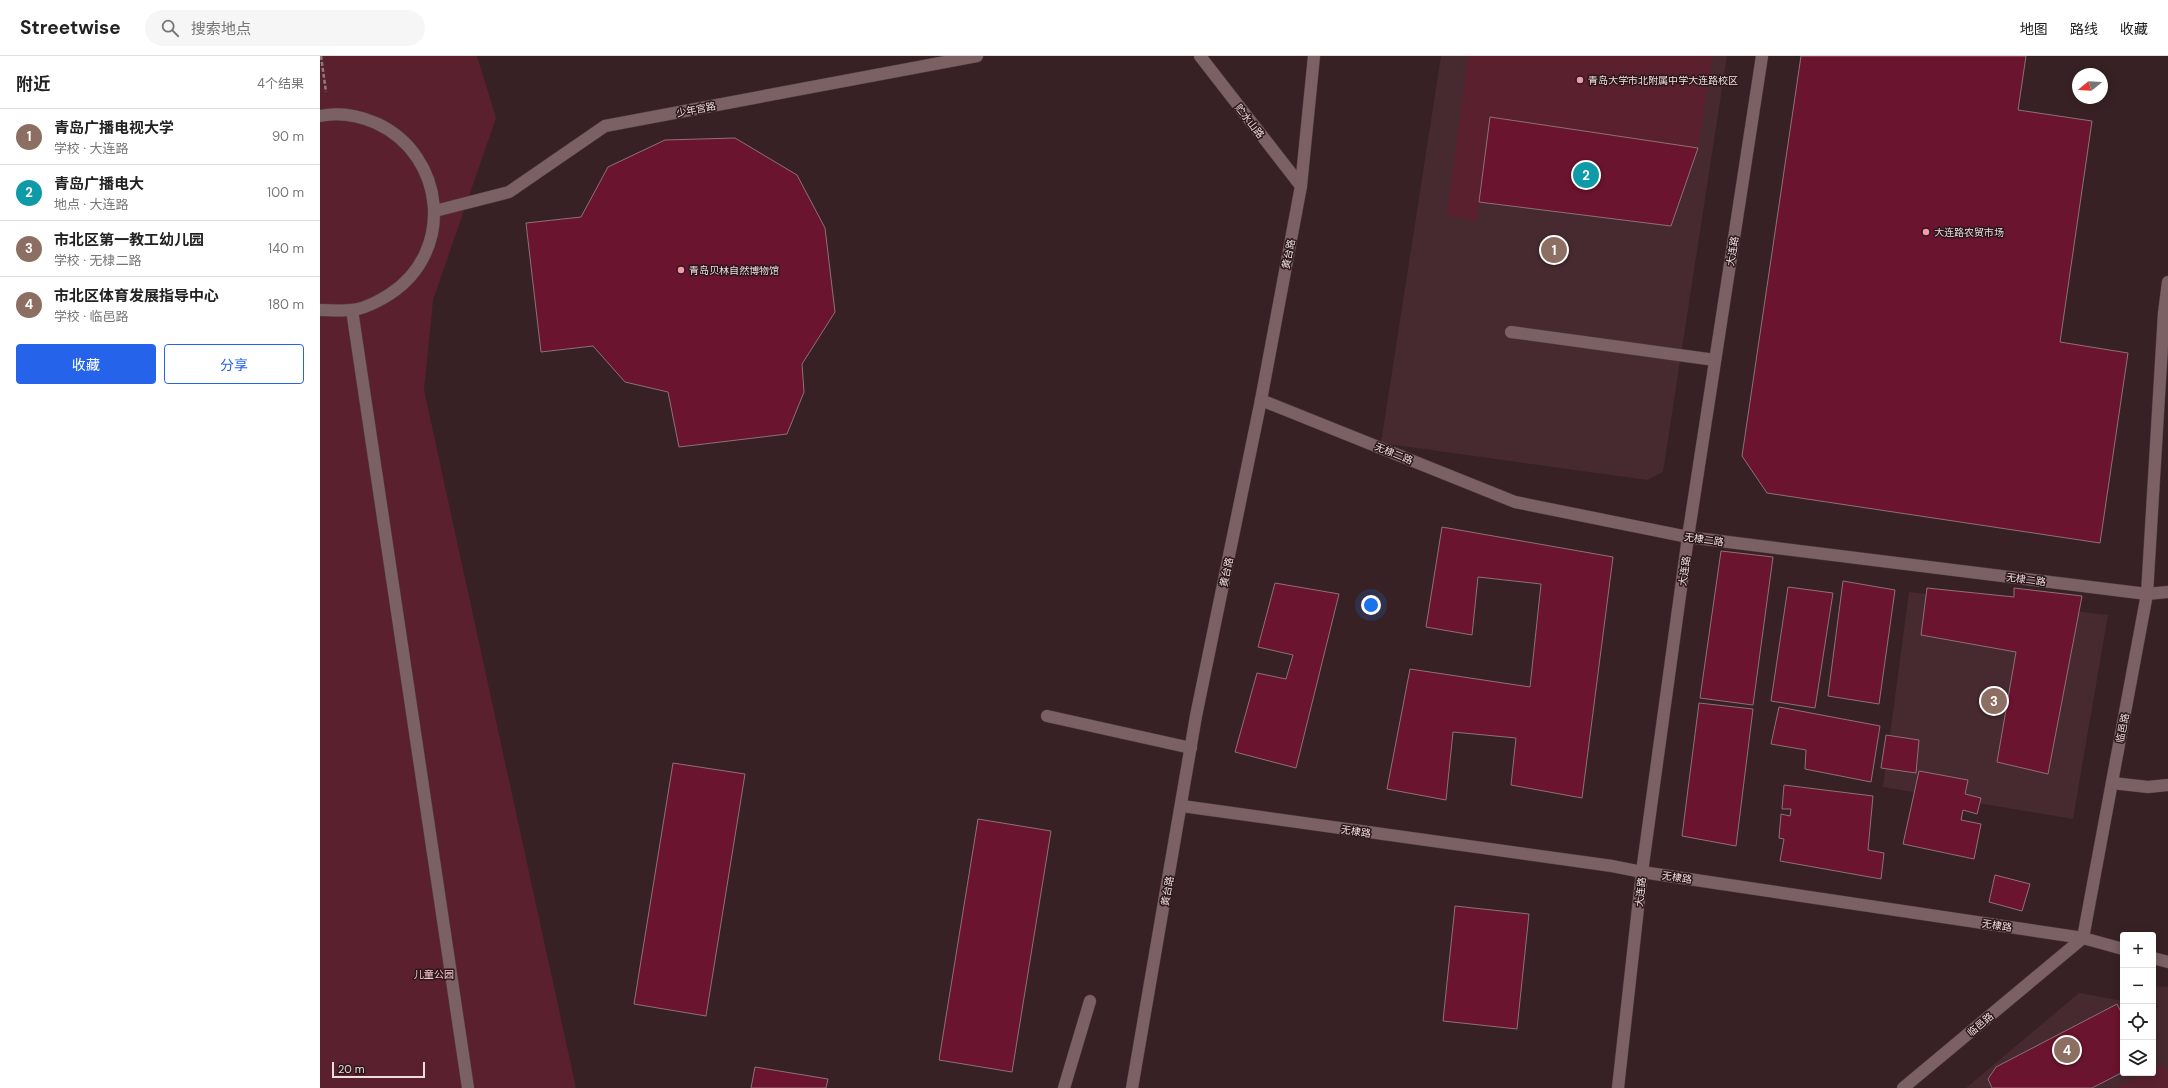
<!DOCTYPE html>
<html lang="zh">
<meta charset="utf-8">
<style>
:root{--surface:#fff;--page:#f6f6f6;--text:#222;--muted:#767676;--line:#e0e0e0;--accent:#2563eb}
body{margin:0;font-family:"DM Sans","Noto Sans SC",sans-serif;background:var(--page);color:var(--text)}
.controls{position:absolute;right:12px;bottom:12px;display:grid;overflow:hidden;border-radius:4px;box-shadow:0 2px 10px #0003}
.controls button{width:36px;height:36px;display:grid;place-items:center;padding:0;border:0;border-bottom:1px solid var(--line);background:var(--surface);color:var(--text);font:20px sans-serif}
.compass{position:absolute;left:1752px;top:12px;width:36px;height:36px;border-radius:50%;background:var(--surface);box-shadow:0 2px 10px #0003;rotate:252deg}
.scale{position:absolute;left:12px;bottom:10px;width:93px;box-sizing:border-box;padding-left:4px;border:2px solid #eddddf;border-top:0;font-size:11px;line-height:14px;white-space:nowrap;color:#eddddf;-webkit-text-stroke:3px #2c171b;paint-order:stroke}
.you{position:absolute;left:1051px;top:549px;width:14px;height:14px;margin:-10px;border:3px solid #fff;border-radius:50%;background:#1a73e8;box-shadow:0 0 0 6px #1a73e833}
.badge{display:grid;place-items:center;width:26px;height:26px;border-radius:50%;background:var(--accent);color:#fff;font-size:13px;font-weight:700}
.pin{position:absolute;translate:-50% -50%;border:2px solid #fff;box-shadow:0 1px 4px #0006}
.list{margin:0;padding:0;list-style:none}
h2{display:flex;justify-content:space-between;align-items:center;height:52px;margin:0;padding:0 16px;font-size:17px}
h2 small{font-size:13px;font-weight:400;color:var(--muted)}
.list li{display:grid;grid-template-columns:26px 1fr auto;gap:12px;align-items:center;box-sizing:border-box;height:56px;padding:0 16px;border-top:1px solid var(--line)}
.list b{display:block;font-size:15px;white-space:nowrap}
.list p{margin:0;font-size:13px;white-space:nowrap;color:var(--muted)}
.list em{font-size:13px;font-style:normal;color:var(--muted)}
.actions{display:flex;gap:8px;padding:12px 16px}
.actions a{flex:1;padding:9px 0;border:1px solid var(--accent);border-radius:4px;text-align:center;font-size:14px;color:var(--accent)}
.actions .main{background:var(--accent);color:#fff}
.icon{flex:none;width:22px;height:22px;fill:none;stroke:currentColor;stroke-width:2;stroke-linecap:round;stroke-linejoin:round}
.map{position:relative;flex:none;width:1848px;height:1032px;overflow:hidden}
header{display:flex;align-items:center;gap:24px;box-sizing:border-box;height:56px;padding:0 20px;background:var(--surface);border-bottom:1px solid var(--line)}
header strong{font-size:19px}
nav{display:flex;gap:22px;margin-inline-start:auto;font-size:14px}
.search{width:280px;height:36px;background:var(--page);display:flex;align-items:center;gap:10px;box-sizing:border-box;padding:0 14px;border-radius:22px;color:var(--muted);font-size:15px}
main{display:flex}
aside{flex:1;background:var(--surface)}
.map>svg:first-child{display:block}
.built{fill:#462a2f}
.green{fill:#5a202e}
.building{fill:#6b142f;stroke:#8c7175}
.lines{fill:none;stroke-linecap:round;stroke-linejoin:round}
.lane-casing{stroke:#4f3d40;stroke-width:13}
.street-casing{stroke:#4f3d40;stroke-width:13}
.secondary-casing{stroke:#4f3d40;stroke-width:13}
.path{stroke:#8d7a7c;stroke-width:2.5;stroke-dasharray:4 2;stroke-linecap:butt}
.lane{stroke:#7b6064;stroke-width:12}
.street{stroke:#7b6064;stroke-width:12}
.secondary{stroke:#7b6064;stroke-width:12}
.poi-dot{fill:#f39aa9;stroke:#2c171b;stroke-width:1.5}
.labels{text-anchor:middle;stroke-width:3;stroke-linejoin:round;paint-order:stroke}
.poi-label{font-size:10px;fill:#eddddf;stroke:#2c171b;text-anchor:start}
.street-label{font-size:10px;fill:#eddddf;stroke:#2c171b}
.park-label{font-size:10px;fill:#fcc8cf;stroke:#2c171b}
</style>
<header>
<strong>Streetwise</strong>
<div class="search"><svg class="icon" aria-label="search" viewBox="0 0 24 24"><circle cx="10" cy="10" r="6"/><path d="M15 15l6 6"/></svg>搜索地点</div>
<nav><a>地图</a><a>路线</a><a>收藏</a></nav>
</header>
<main>
<aside>
<h2>附近<small>4个结果</small></h2>
<ul class="list">
<li><span class="badge" style="background:#8d6e63">1</span><div><b>青岛广播电视大学</b><p>学校 · 大连路</p></div><em>90 m</em></li>
<li><span class="badge" style="background:#0f9aa8">2</span><div><b>青岛广播电大</b><p>地点 · 大连路</p></div><em>100 m</em></li>
<li><span class="badge" style="background:#8d6e63">3</span><div><b>市北区第一教工幼儿园</b><p>学校 · 无棣二路</p></div><em>140 m</em></li>
<li><span class="badge" style="background:#8d6e63">4</span><div><b>市北区体育发展指导中心</b><p>学校 · 临邑路</p></div><em>180 m</em></li>
</ul>
<div class="actions"><a class="main">收藏</a><a>分享</a></div>
</aside>
<div class="map">
<svg width="1848" height="1032" viewBox="0 0 1848 1032">
<rect width="100%" height="100%" fill="#372124"/>
<!-- built -->
<g class="built">
<polygon points="1121,0 1407,0 1343,416 1327,424 1061,387"/>
<polygon points="1589,536 1788,559 1753,763 1563,731"/>
<polygon points="1833,930 1848,931 1848,1032 1646,1032 1759,937 1803,945 1803,1017 1833,1017 1833,951 1838,951 1833,943"/>
</g>
<!-- green -->
<g class="green">
<polygon points="0,0 157,0 176,62 113,244 104,334 256,1032 0,1032"/>
<polygon points="1148,0 1393,0 1378,92 1171,61 1157,166 1127,159"/>
<polygon points="1843,1008 1848,1017 1848,1032 1796,1032 1826,1017 1833,1017 1833,1013"/>
</g>
<!-- building -->
<g class="building">
<polygon points="1481,0 1706,0 1698,54 1772,65 1740,286 1808,297 1780,487 1447,437 1422,400"/>
<polygon points="1170,61 1378,92 1351,170 1159,146"/>
<polygon points="415,82 477,119 505,172 515,256 482,308 484,336 467,378 359,391 348,336 305,326 273,290 221,296 206,167 261,161 288,111 345,84"/>
<polygon points="1122,471 1293,501 1262,742 1191,729 1196,682 1133,676 1126,744 1067,733 1090,613 1210,631 1221,528 1158,521 1152,579 1106,571"/>
<polygon points="1401,495 1453,501 1433,649 1380,642"/>
<polygon points="1523,525 1575,534 1559,648 1508,640"/>
<polygon points="955,527 1019,538 976,712 915,696 937,617 966,623 973,599 938,591"/>
<polygon points="1468,531 1513,537 1495,652 1451,645"/>
<polygon points="1607,532 1694,541 1694,532 1762,540 1728,718 1677,706 1696,596 1601,579"/>
<polygon points="1379,647 1433,653 1416,790 1362,780"/>
<polygon points="1459,651 1560,670 1551,726 1485,713 1486,694 1451,688"/>
<polygon points="1566,679 1599,684 1596,717 1561,712"/>
<polygon points="353,707 425,718 386,960 314,948"/>
<polygon points="1599,715 1648,724 1645,738 1661,742 1657,758 1643,754 1641,764 1661,768 1654,803 1583,788"/>
<polygon points="1464,729 1553,740 1548,794 1564,797 1561,823 1460,805 1464,783 1459,782 1461,758 1470,760 1471,753 1462,753"/>
<polygon points="658,763 731,775 692,1016 619,1004"/>
<polygon points="1675,819 1710,828 1702,855 1669,846"/>
<polygon points="1135,850 1209,858 1197,973 1123,965"/>
<polygon points="1797,948 1803,960 1803,1016 1772,1032 1672,1032 1668,1023 1676,1011"/>
<polygon points="435,1011 508,1023 506,1032 431,1032"/>
</g>
<g class="lines">
<defs>
<g id="lane">
<polyline points="1191,276 1395,304"/>
<polyline points="727,660 871,692"/>
</g>
<g id="street">
<polyline points="880,0 981,130"/>
<path d="M0,60C19,56 39,60 56,67C126,99 135,196 70,238C59,245 44,253 31,254C21,255 10,254 0,254"/>
<polyline points="115,155 189,136 285,70 657,0"/>
<polyline points="32,254 148,1032"/>
<polyline points="941,344 1195,446 1368,481 1827,538 1848,536"/>
<polyline points="1792,727 1828,731 1848,729"/>
<polyline points="862,750 1292,810 1322,816 1763,882 1803,893"/>
<polyline points="1833,902 1848,906"/>
<polyline points="744,1032 770,945"/>
<polyline points="1583,1032 1763,882 1827,538 1844,257 1848,226"/>
</g>
<g id="secondary">
<polyline points="812,1032 876,660 941,344 981,130 994,0"/>
<polyline points="1298,1032 1322,816 1368,481 1442,0"/>
</g>
</defs>
<!-- lane casing -->
<use href="#lane" class="lane-casing"/>
<!-- street casing -->
<use href="#street" class="street-casing"/>
<!-- secondary casing -->
<use href="#secondary" class="secondary-casing"/>
<!-- path -->
<polyline class="path" points="1,0 6,36"/>
<!-- lane -->
<use href="#lane" class="lane"/>
<!-- street -->
<use href="#street" class="street"/>
<!-- secondary -->
<use href="#secondary" class="secondary"/>
</g>
<!-- markers -->
<g class="poi-dot">
<circle cx="1260" cy="24" r="4"/>
<circle cx="1606" cy="176" r="4"/>
<circle cx="361" cy="214" r="4"/>
</g>
<g class="labels">
<!-- poi labels -->
<g class="poi-label">
<text x="1268" y="28">青岛大学市北附属中学大连路校区</text>
<text x="1614" y="180">大连路农贸市场</text>
<text x="369" y="218">青岛贝林自然博物馆</text>
</g>
<!-- street labels -->
<g class="street-label">
<text transform="translate(376 53) rotate(-11)" y="4">少年宫路</text>
<text transform="translate(930 65) rotate(52)" y="4">贮水山路</text>
<text transform="translate(1412 195) rotate(-81)" y="4">大连路</text>
<text transform="translate(968 198) rotate(-79)" y="4">黄台路</text>
<text transform="translate(1074 397) rotate(22)" y="4">无棣二路</text>
<text transform="translate(1384 483) rotate(8)" y="4">无棣二路</text>
<text transform="translate(1364 515) rotate(-82)" y="4">大连路</text>
<text transform="translate(906 516) rotate(-78)" y="4">黄台路</text>
<text transform="translate(1706 523) rotate(7)" y="4">无棣二路</text>
<text transform="translate(1802 672) rotate(-79)" y="4">临邑路</text>
<text transform="translate(1036 775) rotate(8)" y="4">无棣路</text>
<text transform="translate(1357 821) rotate(8)" y="4">无棣路</text>
<text transform="translate(847 835) rotate(-80)" y="4">黄台路</text>
<text transform="translate(1320 836) rotate(-84)" y="4">大连路</text>
<text transform="translate(1677 869) rotate(8)" y="4">无棣路</text>
<text transform="translate(1660 968) rotate(-40)" y="4">临邑路</text>
</g>
<!-- park labels -->
<g class="park-label">
<text x="114" y="922">儿童公园</text>
</g>
</g>
</svg>
<div class="controls">
<button>+</button>
<button>−</button>
<button><svg class="icon" aria-label="locate" viewBox="0 0 24 24"><circle cx="12" cy="12" r="6"/><path d="M12 2v4M12 18v4M2 12h4M18 12h4"/></svg></button>
<button><svg class="icon" aria-label="layers" viewBox="0 0 24 24"><path d="M12 4l9 5-9 5-9-5zM3 14l9 5 9-5"/></svg></button>
</div>
<svg class="compass" viewBox="-18 -18 36 36"><path d="M0-13l5 13h-10z" fill="#e53935"/><path d="M0 13l5-13h-10z" fill="#767676"/></svg>
<div class="scale">20 m</div>
<div class="you"></div>
<div class="pin badge" style="left:1234px;top:194px;background:#8d6e63">1</div>
<div class="pin badge" style="left:1266px;top:119px;background:#0f9aa8">2</div>
<div class="pin badge" style="left:1674px;top:645px;background:#8d6e63">3</div>
<div class="pin badge" style="left:1747px;top:994px;background:#8d6e63">4</div>
</div>
</main>
